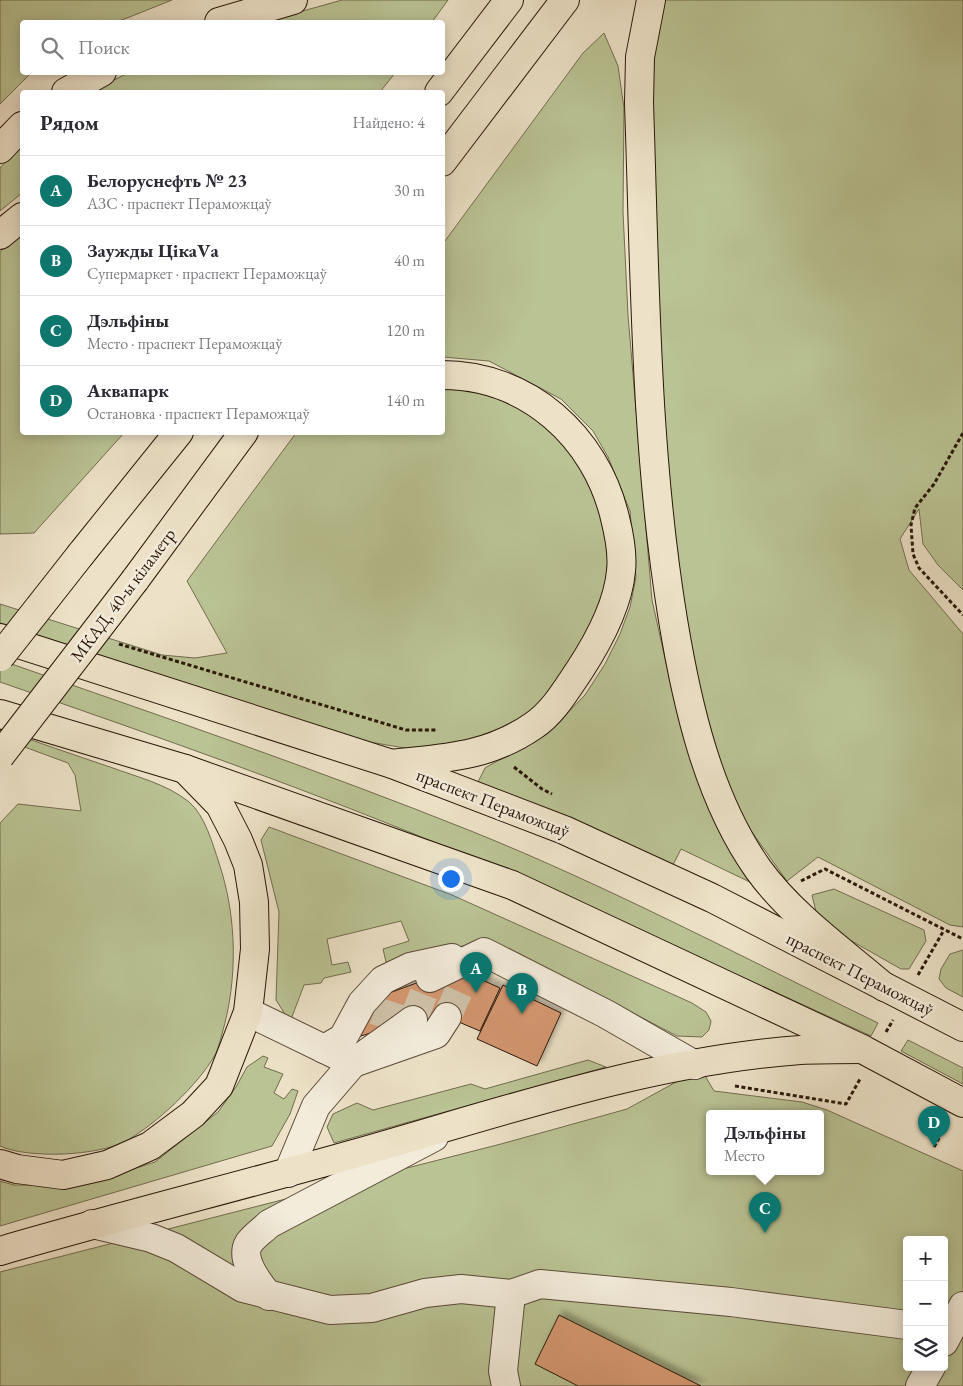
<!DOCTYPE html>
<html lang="ru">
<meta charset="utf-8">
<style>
:root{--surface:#fff;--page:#f2f2f3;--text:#2b2b33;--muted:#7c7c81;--line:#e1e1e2;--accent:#0f766e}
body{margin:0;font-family:"EB Garamond",serif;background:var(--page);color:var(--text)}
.controls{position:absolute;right:15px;bottom:15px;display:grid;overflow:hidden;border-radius:5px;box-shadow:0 2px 12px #0003}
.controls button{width:45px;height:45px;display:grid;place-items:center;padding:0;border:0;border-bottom:1px solid var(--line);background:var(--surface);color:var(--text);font:25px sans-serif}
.you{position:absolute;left:450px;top:878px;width:18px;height:18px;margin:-12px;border:4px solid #fff;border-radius:50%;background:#1a73e8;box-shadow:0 0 0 8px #1a73e833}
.badge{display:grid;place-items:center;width:32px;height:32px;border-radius:50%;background:var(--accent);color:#fff;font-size:16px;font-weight:700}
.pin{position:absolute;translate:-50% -41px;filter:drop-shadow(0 1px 2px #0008)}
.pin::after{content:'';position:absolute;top:26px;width:18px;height:15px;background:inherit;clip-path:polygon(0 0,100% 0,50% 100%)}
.popup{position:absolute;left:706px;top:1110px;width:118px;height:65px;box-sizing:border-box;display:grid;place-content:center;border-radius:5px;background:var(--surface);filter:drop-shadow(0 1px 4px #0005);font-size:16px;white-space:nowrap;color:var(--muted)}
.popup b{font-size:19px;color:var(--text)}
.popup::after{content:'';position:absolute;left:50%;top:100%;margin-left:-10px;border:10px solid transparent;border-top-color:var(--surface)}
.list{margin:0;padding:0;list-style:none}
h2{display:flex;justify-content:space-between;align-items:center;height:65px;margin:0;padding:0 20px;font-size:21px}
h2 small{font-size:16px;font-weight:400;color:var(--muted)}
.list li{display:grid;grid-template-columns:32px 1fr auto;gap:15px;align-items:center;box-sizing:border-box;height:70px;padding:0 20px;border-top:1px solid var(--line)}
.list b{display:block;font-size:19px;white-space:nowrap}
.list p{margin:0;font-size:16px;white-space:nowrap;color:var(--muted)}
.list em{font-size:16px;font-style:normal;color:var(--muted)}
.icon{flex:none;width:28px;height:28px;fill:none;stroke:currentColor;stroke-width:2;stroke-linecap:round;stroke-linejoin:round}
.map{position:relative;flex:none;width:963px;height:1386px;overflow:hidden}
.search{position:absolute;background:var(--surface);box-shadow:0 2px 12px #0003;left:20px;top:20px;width:425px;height:55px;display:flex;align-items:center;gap:12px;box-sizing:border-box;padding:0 18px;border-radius:5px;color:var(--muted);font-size:19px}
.panel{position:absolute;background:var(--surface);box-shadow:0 2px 12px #0003;left:20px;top:90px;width:425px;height:345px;border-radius:5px}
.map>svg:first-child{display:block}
.green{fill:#bac394;stroke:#726c4e;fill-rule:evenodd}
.building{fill:#d4976f;stroke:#291608;filter:url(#shadow)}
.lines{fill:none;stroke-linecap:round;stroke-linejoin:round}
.minor-tunnel{stroke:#d0c3ab;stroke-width:28;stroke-dasharray:28 14;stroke-linecap:butt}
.minor-casing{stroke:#5a4938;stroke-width:30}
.major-casing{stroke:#291608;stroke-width:30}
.highway-casing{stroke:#291608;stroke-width:30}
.path{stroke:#291608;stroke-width:3;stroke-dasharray:4 2.5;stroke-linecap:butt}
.minor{stroke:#f3ecdb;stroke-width:28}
.major{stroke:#ede2c8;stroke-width:28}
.highway{stroke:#ede2c8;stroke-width:28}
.highway-bridge-casing{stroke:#291608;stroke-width:30;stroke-linecap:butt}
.highway-bridge{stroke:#ede2c8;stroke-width:28}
.labels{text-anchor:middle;stroke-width:5;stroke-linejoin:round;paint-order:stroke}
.street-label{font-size:18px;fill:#291608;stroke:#f3ecdb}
</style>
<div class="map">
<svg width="963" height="1386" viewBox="0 0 963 1386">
<defs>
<filter id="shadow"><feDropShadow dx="4.5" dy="-4.5" stdDeviation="2.5" flood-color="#0004"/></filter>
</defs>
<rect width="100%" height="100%" fill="#ede2c8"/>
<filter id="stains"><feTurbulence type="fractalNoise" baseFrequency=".004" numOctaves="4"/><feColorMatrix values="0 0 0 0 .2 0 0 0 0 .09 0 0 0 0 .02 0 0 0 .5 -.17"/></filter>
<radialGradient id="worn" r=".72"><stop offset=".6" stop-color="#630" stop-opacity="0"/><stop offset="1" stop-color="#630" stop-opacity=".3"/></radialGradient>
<!-- green -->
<g class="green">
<polygon points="0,0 172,0 117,22 22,22 22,72 31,73 0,104"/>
<polygon points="342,0 448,0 432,22 264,22"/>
<polygon points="663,0 963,0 963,590 938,565 923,544 919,509 900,539 909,570 963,634 963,927 950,925 818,857 787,881 749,828 727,783 701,697 679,594 653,323 649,60"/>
<polygon points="604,33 618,66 624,108 623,212 628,315 652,600 674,699 692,761 728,845 752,883 681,849 673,865 478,782 485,768 551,730 585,695 605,664 620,634 630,607 636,577 630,511 608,457 593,431 561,399 489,361 443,357 442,245 583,53"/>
<polygon points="128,73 395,73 380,92 90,92"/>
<polygon points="22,143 22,193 0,211 0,168"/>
<polygon points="22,227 22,432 124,433 34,533 0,534 0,252"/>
<polygon points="443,384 516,403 543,423 581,463 604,515 610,573 604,601 579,649 541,703 516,723 489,737 416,750 364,741 0,623 0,604 162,655 195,658 227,653 187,581 296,433 442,432"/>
<path d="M0,660C158,715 316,769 471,831C610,887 744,958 878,1023L871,1036C736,974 601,912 465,855C313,791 156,736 0,682Z"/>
<path d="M0,729C37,742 74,755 110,767C137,777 167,784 189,802C205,815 213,845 219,863C237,917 238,979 222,1034C220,1041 218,1049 215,1055C198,1085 156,1124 126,1141C98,1156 28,1159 0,1146V823L18,804L81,811L75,775L68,763L0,738Z"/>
<polygon points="269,827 452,895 692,1003 706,1012 711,1021 709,1030 702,1037 677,1036 633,1013 617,1009 473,944 386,962 383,949 409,941 401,921 327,939 332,965 348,962 351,972 324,978 321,983 304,985 290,1022 276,1000 279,912 261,840"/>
<polygon points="834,889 924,930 926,941 909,969 901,969 827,927 817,916 812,895"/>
<polygon points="963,950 963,997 946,988 939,979 941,969 950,954"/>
<polygon points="908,1040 963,1068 963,1084 901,1051"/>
<polygon points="263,1056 268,1058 264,1067 283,1074 274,1093 284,1099 292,1089 298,1091 290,1114 272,1146 0,1226 0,1181 14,1185 83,1185 155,1162 218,1112 236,1087 247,1067"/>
<polygon points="588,1060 606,1067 334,1143 327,1127 333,1114 357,1103 373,1110 471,1084 485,1089"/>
<path d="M704,1074L714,1091L802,1102L827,1110L963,1171V1386H0V1272L501,1144L627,1109L676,1082ZM710,1114H820V1172H710ZM907,1240H944V1367H907Z"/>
</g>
<!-- building -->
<g class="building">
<polygon points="467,973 500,988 480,1031 447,1017 413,1020 361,1036 373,999 430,978"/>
<polygon points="503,985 561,1013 537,1066 477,1039"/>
<polygon points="559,1315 701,1386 578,1386 535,1364"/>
</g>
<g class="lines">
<!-- minor-tunnel -->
<g class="minor-tunnel">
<polyline points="447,1017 467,973"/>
<polyline points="413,1020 430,978"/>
<polyline points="383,1028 396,989"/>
</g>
<defs>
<g id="minor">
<polyline points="430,978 484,952 606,1014 695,1065"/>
<polyline points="248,1012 353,1063 436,1034 447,1017"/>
<polyline points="324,1049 343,1038 362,1003 383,980 410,967 452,958"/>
<polyline points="288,1173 316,1106 353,1063 413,1020"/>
<polyline points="92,1224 151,1238 176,1248 243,1288 330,1310 372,1308 425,1293 461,1289 511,1294 540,1284 731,1302 907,1325"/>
<path d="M269,1296C259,1284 239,1259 249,1243C254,1236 263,1230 269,1224L434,1137"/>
<polyline points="944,1342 963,1306"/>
<polyline points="506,1386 503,1371 511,1294"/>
<polyline points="920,1386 931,1367"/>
</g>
<g id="major">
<polyline points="0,638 392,764 564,830 712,898 963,1027"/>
<polyline points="0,714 185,769 512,885 862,1049 963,1103"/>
</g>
<g id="highway">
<path d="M651,0L640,57L639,103C645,276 645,450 673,620C687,705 708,798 758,869C791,915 841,950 884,987"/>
<polyline points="219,22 293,0"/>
<polyline points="66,92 102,72"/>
<polyline points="439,92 509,0"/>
<polyline points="0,149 22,126"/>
<polyline points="442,162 565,0"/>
<polyline points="0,235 22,217"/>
<polyline points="81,554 179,432"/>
<polyline points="135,580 244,432"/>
<path d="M392,764C445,758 488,757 533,726C553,713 566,690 579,671C598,642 618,606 621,571C623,554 619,534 615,518C596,437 528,375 442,375"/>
<polyline points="0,1164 17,1169 63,1175 107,1165 150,1146 193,1114 219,1086 248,1012 255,949 254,902 248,865 238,840 220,805 185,769"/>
<path d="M0,1251C120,1216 241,1186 361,1152C505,1111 650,1061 800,1050C820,1049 841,1049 862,1049"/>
</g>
</defs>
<!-- minor casing -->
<use href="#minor" class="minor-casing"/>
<!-- major casing -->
<use href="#major" class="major-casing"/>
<!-- highway casing -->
<use href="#highway" class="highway-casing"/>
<!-- path -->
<g class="path">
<polyline points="963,433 934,484 915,508 911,525 913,554 919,568 963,615"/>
<polyline points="119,644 406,730 437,730"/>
<polyline points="514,767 542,789 552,794"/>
<polyline points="801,881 825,869 963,939"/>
<polyline points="918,975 944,930"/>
<polyline points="886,1032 893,1020"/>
<polyline points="735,1086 846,1104 860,1079"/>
<polyline points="934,1147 947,1123"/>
</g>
<!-- minor -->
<use href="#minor" class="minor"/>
<!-- major -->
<use href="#major" class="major"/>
<!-- highway -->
<use href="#highway" class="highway"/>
<defs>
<g id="highway-bridge">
<polyline points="0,657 81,554"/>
<polyline points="0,756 135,580"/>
</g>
</defs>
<!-- highway-bridge casing -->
<use href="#highway-bridge" class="highway-bridge-casing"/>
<!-- highway-bridge -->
<use href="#highway-bridge" class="highway-bridge"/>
</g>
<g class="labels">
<!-- street labels -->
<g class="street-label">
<text transform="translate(123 595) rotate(-53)" y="6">МКАД, 40-ы кіламетр</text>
<text transform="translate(493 803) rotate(21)" y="6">праспект Пераможцаў</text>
<text transform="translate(860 974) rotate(27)" y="6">праспект Пераможцаў</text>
</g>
</g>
<rect width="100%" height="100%" filter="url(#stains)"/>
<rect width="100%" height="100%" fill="url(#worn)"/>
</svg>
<div class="controls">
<button>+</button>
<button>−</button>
<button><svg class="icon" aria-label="layers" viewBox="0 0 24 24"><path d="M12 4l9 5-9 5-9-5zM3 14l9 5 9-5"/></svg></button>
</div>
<div class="you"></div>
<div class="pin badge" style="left:476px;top:993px">A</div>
<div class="pin badge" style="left:522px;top:1014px">B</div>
<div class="pin badge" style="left:765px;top:1233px">C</div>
<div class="popup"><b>Дэльфіны</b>Место</div>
<div class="pin badge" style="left:934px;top:1147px">D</div>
<div class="search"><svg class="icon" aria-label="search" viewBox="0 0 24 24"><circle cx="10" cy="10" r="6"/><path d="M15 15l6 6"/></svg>Поиск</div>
<section class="panel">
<h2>Рядом<small>Найдено: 4</small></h2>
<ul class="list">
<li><span class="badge">A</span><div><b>Белоруснефть № 23</b><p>АЗС · праспект Пераможцаў</p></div><em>30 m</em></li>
<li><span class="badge">B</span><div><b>Заужды ЦікаVа</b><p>Супермаркет · праспект Пераможцаў</p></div><em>40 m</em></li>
<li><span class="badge">C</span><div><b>Дэльфіны</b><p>Место · праспект Пераможцаў</p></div><em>120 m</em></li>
<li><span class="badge">D</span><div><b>Аквапарк</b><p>Остановка · праспект Пераможцаў</p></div><em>140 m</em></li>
</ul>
</section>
</div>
